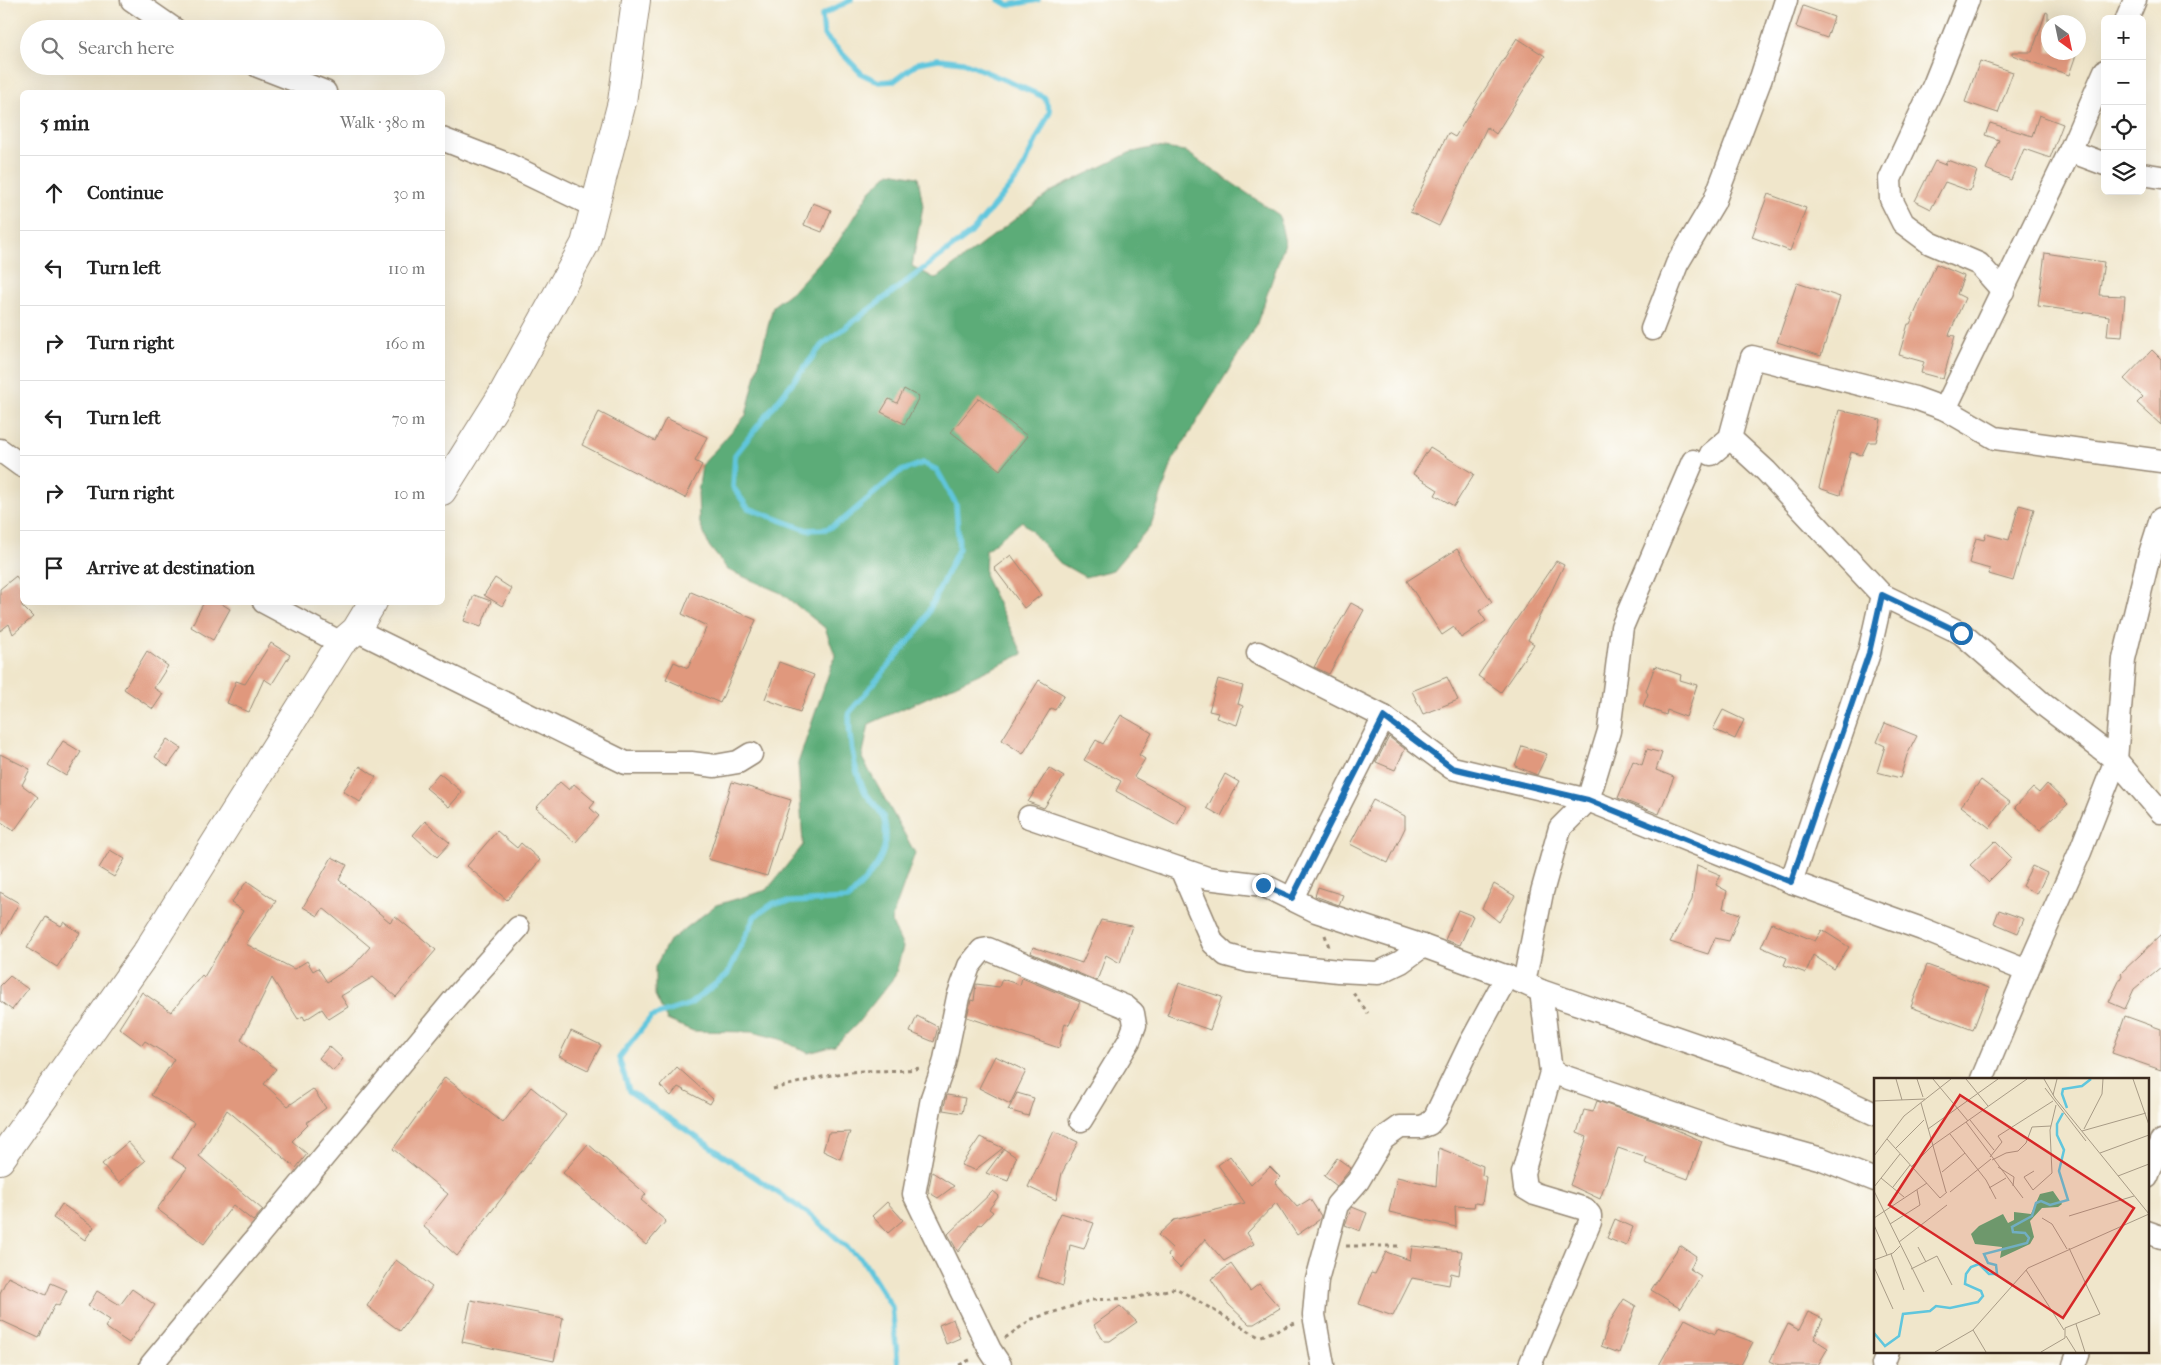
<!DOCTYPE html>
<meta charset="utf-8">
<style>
:root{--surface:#fff;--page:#f6f6f6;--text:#222;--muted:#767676;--line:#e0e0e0}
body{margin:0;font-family:"IM FELL French Canon",serif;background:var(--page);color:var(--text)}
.controls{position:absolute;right:15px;top:15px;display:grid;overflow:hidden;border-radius:8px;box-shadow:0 5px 20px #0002}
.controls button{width:45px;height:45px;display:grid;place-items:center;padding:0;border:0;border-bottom:1px solid var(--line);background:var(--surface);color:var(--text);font:25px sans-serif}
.compass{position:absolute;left:2041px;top:15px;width:45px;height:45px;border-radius:50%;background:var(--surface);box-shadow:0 5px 20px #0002;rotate:147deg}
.stop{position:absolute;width:15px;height:15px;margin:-11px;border:4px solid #1f6fb2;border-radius:50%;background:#fff}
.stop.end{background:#1f6fb2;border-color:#fff;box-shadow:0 1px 5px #0008}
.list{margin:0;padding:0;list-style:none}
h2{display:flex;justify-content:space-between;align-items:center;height:65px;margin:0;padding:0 20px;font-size:21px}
h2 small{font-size:16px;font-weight:400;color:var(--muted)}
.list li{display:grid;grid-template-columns:32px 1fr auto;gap:15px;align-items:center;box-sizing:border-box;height:75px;padding:0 20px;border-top:1px solid var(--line)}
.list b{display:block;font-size:19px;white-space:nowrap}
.list em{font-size:16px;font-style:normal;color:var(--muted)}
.icon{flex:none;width:28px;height:28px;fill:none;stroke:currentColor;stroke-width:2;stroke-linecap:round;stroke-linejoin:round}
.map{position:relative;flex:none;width:2161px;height:1365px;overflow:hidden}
.search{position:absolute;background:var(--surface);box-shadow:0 5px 20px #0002;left:20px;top:20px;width:425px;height:55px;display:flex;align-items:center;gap:12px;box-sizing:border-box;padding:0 18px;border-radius:28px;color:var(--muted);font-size:19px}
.panel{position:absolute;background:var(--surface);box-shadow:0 5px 20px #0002;left:20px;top:90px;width:425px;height:515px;border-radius:8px}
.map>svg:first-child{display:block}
.forest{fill:#5cac78;stroke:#4c6b4b}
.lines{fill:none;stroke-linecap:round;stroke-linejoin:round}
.stream{stroke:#60c6dd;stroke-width:5.5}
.building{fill:#e0987d}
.street-casing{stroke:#968874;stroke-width:25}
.secondary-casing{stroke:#968874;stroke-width:30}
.path{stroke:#968874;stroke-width:3;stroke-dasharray:4 4;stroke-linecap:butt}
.street{stroke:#fff;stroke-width:22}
.secondary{stroke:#fff;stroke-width:28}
.route{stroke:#1f6fb2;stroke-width:6}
.inset-river{fill:none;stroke:#60c6dd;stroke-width:2.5}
.inset-road{fill:none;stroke:#a89b86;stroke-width:1}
.view{fill:#d62828;fill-opacity:0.15;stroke:#d62828;stroke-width:2.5}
.inset-edge{fill:none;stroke:#3b2a1e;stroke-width:2.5}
</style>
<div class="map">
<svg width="2161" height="1365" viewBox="0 0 2161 1365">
<rect width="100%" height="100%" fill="#fdfcf7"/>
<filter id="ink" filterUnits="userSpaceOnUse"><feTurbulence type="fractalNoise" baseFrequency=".02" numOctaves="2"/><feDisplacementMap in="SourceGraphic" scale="10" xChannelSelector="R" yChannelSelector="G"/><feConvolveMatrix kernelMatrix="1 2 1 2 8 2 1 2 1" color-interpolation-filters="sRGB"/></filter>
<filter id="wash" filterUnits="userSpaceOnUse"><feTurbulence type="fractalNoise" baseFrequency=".0096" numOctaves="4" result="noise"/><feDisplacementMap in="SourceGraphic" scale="20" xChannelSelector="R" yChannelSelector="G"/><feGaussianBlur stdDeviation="1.12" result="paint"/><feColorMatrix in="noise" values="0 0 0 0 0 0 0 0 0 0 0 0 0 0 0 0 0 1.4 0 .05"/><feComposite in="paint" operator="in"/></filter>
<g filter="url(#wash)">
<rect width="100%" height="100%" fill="#f0e6cb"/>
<!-- forest -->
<polygon class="forest" points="1156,147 1185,151 1279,215 1285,243 1256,326 1173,460 1151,525 1113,570 1085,577 1060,563 1022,521 986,550 985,577 1023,654 869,724 862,758 915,853 891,921 903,947 895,976 856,1025 835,1046 808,1053 780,1039 752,1032 693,1031 667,1020 655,995 655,967 668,942 716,905 767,890 803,845 798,763 835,655 825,628 781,593 728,570 709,546 699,521 698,493 702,465 746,415 773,306 795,289 838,242 870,191 890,172 918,177 923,206 912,266 936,279 1052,191 1129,153"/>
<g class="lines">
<!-- stream -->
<g class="stream">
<path d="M851,0L822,15L824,35L862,74L879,82L894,81L918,63L938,59L963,62L1044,97L1050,111L1019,176L971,233L822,345L735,455L733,487L748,508L807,530L827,529L843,520L899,472L923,463L937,470L956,504L959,548L921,627L849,713C849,740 853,768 865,792C870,801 882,810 884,820C893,854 869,877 848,899L774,903L755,916L727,975L690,1004L651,1017L619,1058L629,1091L809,1214L863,1261L892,1307L898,1365"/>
<polyline points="999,0 1009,5 1038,0"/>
</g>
</g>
<g id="blocks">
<!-- building -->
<g class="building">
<polygon points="1803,6 1834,17 1827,38 1796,27"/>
<polygon points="2046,12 2048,13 2048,52 2077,52 2069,75 2012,55 2012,52 2032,52"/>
<polygon points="1517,38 1545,56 1496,134 1487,127 1439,226 1410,212 1448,133 1455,137"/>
<polygon points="1980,61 2013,72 1998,113 1965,102"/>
<polygon points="2039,115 2063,124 2050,158 2024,149 2011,180 1986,169 1999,140 1985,135 1990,123 2032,136"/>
<polygon points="1947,160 1977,171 1970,191 1945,182 1931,209 1915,201 1935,161 1945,165"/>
<polygon points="1768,194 1806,208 1790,251 1752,237"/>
<polygon points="813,203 831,210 822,232 804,225"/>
<polygon points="2045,253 2104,262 2099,295 2125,296 2122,337 2107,336 2109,316 2038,306"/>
<polygon points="1936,264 1964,276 1957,294 1965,298 1949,335 1955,336 1943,379 1921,373 1924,362 1899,355 1908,324 1910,324"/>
<polygon points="1797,283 1840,297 1821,356 1777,342"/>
<polygon points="2152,350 2161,359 2161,425 2137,403 2143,397 2124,379"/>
<polygon points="904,389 919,397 905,424 881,412 889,399 897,403"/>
<polygon points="979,398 1027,436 1000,470 951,432"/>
<polygon points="1839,410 1881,420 1876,442 1868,442 1862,455 1851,452 1840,495 1819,488"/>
<polygon points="599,412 655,441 666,418 707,437 695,461 702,465 685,498 582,445"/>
<polygon points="1430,447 1474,474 1454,506 1435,495 1438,490 1413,474"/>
<polygon points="2019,505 2034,509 2013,581 1989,574 1990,569 1969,563 1976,538 1984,540 1986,534 2009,540"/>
<polygon points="1457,549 1492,602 1479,611 1486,621 1461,638 1454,627 1442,635 1407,581"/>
<polygon points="1011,555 1041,595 1024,608 994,568"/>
<polygon points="1556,561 1564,565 1528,640 1534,644 1501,692 1478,676"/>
<polygon points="16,576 22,586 22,606 33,617 13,634 9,624 0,631 0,589"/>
<polygon points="495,578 512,589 502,606 484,595"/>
<polygon points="691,592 756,620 720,703 666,679 674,662 688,668 707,626 682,614"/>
<polygon points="474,595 491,601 481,627 464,621"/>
<polygon points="204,602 219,602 230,609 213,640 191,627"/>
<polygon points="1351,603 1364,610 1329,674 1314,667"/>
<polygon points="271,643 290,655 272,684 264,679 249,712 227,703 236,681 245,684"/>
<polygon points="147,651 168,666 154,688 163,694 153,709 124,689"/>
<polygon points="779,662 814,675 800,712 765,699"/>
<polygon points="1655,666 1681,675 1680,680 1697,685 1686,717 1667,710 1666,715 1643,706 1648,694 1646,691"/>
<polygon points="1447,677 1458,700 1423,714 1412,691"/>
<polygon points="1218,679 1243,686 1238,704 1243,706 1237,725 1216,718 1218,713 1209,711"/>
<polygon points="1039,680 1064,695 1055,710 1051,708 1023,754 1002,740"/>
<polygon points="1723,710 1744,720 1735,739 1713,729"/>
<polygon points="1121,715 1152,733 1139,755 1145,759 1134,777 1187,806 1177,825 1116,791 1121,781 1084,760 1096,740 1103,744"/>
<polygon points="1885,723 1917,736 1907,755 1900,778 1877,772 1885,746 1877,742"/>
<polygon points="1389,737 1405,749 1395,770 1376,762"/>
<polygon points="167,739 181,748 168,766 155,757"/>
<polygon points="63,741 81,752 66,776 48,765"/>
<polygon points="1522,746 1547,754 1537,775 1515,766"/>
<polygon points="1647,749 1662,753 1656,770 1674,777 1659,814 1618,798 1633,761 1642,765"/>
<polygon points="0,754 30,769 22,785 38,797 14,831 0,821"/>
<polygon points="360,766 376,777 360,802 343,791"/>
<polygon points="1049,768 1064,777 1044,808 1028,802"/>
<polygon points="439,773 462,792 449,807 426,788"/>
<polygon points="1225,774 1239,782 1221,816 1207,808"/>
<polygon points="1981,780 2010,802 1990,828 1961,806"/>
<polygon points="560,782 569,790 574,784 595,802 590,808 599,816 575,843 536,808"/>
<polygon points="732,782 791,800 767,876 708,859"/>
<polygon points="2047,784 2068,804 2040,830 2015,807 2033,788 2039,793"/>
<polygon points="1373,800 1405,816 1405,828 1388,863 1350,844"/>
<polygon points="425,821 450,843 437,857 413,835"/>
<polygon points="497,831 517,848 521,843 540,860 507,900 467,866"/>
<polygon points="1995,841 2012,858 1988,882 1970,865"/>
<polygon points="110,850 125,859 114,877 99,868"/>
<polygon points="332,857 347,865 339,880 390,922 395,916 436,950 396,997 373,977 341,996 348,1007 329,1019 322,1009 305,1020 303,1016 298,1019 272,978 241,1040 276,1069 264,1084 288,1106 313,1089 326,1108 306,1123 308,1125 292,1141 307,1154 296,1168 227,1110 199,1156 263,1210 253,1221 233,1205 204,1244 157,1209 187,1168 172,1158 194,1122 151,1095 174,1059 145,1041 142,1045 119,1028 142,992 171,1012 202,975 204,977 243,911 231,903 247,881 276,901 246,944 294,969 307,961 313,971 318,968 327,982 354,965 370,947 323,908 318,916 303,907"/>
<polygon points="1697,865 1721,875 1716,885 1727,891 1723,908 1740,914 1729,941 1715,938 1708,954 1670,942 1692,900"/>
<polygon points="2032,866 2047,873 2037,894 2022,886"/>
<polygon points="1494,884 1515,896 1499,922 1482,908"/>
<polygon points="1318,887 1343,895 1339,905 1315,896"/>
<polygon points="0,892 19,903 0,937"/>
<polygon points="1458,910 1473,916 1460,945 1445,940"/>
<polygon points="1999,910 2024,919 2018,933 1994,923"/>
<polygon points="46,917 61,926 64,922 80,933 57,967 27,948"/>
<polygon points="1101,920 1132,926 1120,963 1106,955 1097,981 1031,953 1033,947 1082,963"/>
<polygon points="1772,923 1815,941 1822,930 1849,947 1834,969 1813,955 1806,973 1784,965 1787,958 1761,947"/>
<polygon points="2161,935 2161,967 2134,989 2125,1009 2109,1002 2122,975 2121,973"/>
<polygon points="1927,965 1989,988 1973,1030 1911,1007"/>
<polygon points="10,976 28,989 12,1010 0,1001 0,986"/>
<polygon points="1022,978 1080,1002 1069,1025 1065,1023 1059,1048 967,1017 971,1000 974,1001 976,984 999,987 1002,979 1020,985"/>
<polygon points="1179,983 1222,997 1210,1030 1167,1015"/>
<polygon points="917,1016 938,1027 934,1042 910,1032"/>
<polygon points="2125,1016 2161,1029 2161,1070 2112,1053"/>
<polygon points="571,1031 601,1045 588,1070 559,1056"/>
<polygon points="329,1046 343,1059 333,1071 319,1058"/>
<polygon points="995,1056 1026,1071 1010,1104 979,1088"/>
<polygon points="677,1067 713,1099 710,1104 678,1087 671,1096 660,1086"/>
<polygon points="445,1077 503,1123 531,1087 566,1115 457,1256 423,1226 448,1194 393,1149"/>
<polygon points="1017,1093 1034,1098 1028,1116 1008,1110"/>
<polygon points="947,1095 965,1098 962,1113 943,1110"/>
<polygon points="1597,1101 1663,1124 1702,1141 1688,1179 1645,1163 1647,1158 1618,1148 1600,1199 1570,1185 1587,1137 1577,1133 1584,1110 1593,1112"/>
<polygon points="1054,1131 1078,1142 1062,1173 1056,1200 1028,1187"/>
<polygon points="850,1132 840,1159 823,1151 828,1133"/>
<polygon points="980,1137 1003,1148 975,1170 961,1165"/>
<polygon points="128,1142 145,1161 119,1183 102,1164"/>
<polygon points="588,1144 646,1194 641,1200 666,1221 646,1245 563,1173"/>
<polygon points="1439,1148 1483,1166 1482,1175 1486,1177 1482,1204 1475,1203 1474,1207 1455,1206 1456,1227 1389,1212 1397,1177 1436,1186"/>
<polygon points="1004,1149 1016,1157 1008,1181 986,1173"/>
<polygon points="1230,1156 1251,1185 1270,1167 1280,1177 1275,1182 1297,1207 1310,1199 1321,1216 1319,1220 1297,1235 1276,1203 1247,1233 1254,1244 1224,1261 1205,1239 1180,1268 1168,1256 1172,1248 1158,1235 1174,1220 1245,1203 1218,1165"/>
<polygon points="1337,1158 1351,1168 1337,1186 1324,1176"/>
<polygon points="932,1172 954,1186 938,1198 928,1192"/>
<polygon points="993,1191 999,1196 989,1209 993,1212 981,1225 979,1224 958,1252 948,1234"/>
<polygon points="887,1202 903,1220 888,1233 872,1216"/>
<polygon points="62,1204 94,1227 85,1240 53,1218"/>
<polygon points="1352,1207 1367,1213 1360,1231 1345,1225"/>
<polygon points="1061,1213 1094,1223 1084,1249 1070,1245 1063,1286 1038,1277 1049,1239"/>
<polygon points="1615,1219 1633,1227 1626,1246 1607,1238"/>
<polygon points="1680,1245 1696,1256 1690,1269 1701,1276 1681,1308 1651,1290"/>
<polygon points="1412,1246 1462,1251 1459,1275 1451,1273 1449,1285 1412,1278 1393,1316 1359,1304 1371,1273 1375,1274 1386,1252 1410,1260"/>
<polygon points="396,1260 432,1287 400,1331 367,1306"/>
<polygon points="1231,1264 1250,1291 1259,1284 1280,1308 1254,1324 1249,1324 1228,1304 1211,1279"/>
<polygon points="8,1277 46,1295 51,1283 67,1290 59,1306 55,1304 39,1338 0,1320 0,1293"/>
<polygon points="132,1289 155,1305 129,1343 105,1327 110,1320 88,1306 97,1291 120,1305"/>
<polygon points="1624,1299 1636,1306 1619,1353 1601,1346 1609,1323"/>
<polygon points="471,1300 563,1318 554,1361 462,1342"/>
<polygon points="1120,1306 1137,1322 1110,1341 1104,1341 1094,1325"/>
<polygon points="1808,1312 1823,1319 1814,1339 1828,1348 1818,1365 1779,1365 1770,1361 1788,1324 1799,1330"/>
<polygon points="953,1319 960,1338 946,1344 939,1325"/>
<polygon points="1685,1319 1715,1334 1717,1329 1753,1342 1741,1365 1659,1365"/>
</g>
</g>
</g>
<g filter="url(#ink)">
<use href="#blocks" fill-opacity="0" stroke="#968874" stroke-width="1"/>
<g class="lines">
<defs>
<g id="street">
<polyline points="132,0 174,29"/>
<polyline points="1968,0 1934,85 1890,179 1891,199 1903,223 1930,243 1979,264 2003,291"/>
<polyline points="2127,19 2135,0"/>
<polyline points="258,66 325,92"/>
<polyline points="442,139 509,165 594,206"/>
<polyline points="2070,151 2105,164"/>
<polyline points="2142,174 2161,177"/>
<polyline points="1652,329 1677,264 1714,202 1761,78 1786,0"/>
<polyline points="1945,409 2070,151 2105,71"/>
<polyline points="1730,438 1766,471 1882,595 1961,633 2044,705 2116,760 2161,812"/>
<polyline points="0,450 22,466"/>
<polyline points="1711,454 1730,438 1752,357 1915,398 1945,409 1995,438 2161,461"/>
<polyline points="264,602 341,643"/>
<polyline points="356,630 626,763 691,763 715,766 738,762 751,754"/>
<polyline points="1258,653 1384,717 1452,768 1588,800 1791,882 1922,929 2027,971"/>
<polyline points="1029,817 1207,878 1263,885 1316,911 1423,946 1524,983 1541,991 1810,1084 1875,1114"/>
<polyline points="1181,869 1213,943 1226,955 1248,961 1338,971 1378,973 1401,962 1423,946"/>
<polyline points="1791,882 1869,653 1882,595"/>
<polyline points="1292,898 1384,717"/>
<polyline points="1524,983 1542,892 1560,828 1588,800 1609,731 1622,627 1693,461"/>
<polyline points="1551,1072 1735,1135 1822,1159 1875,1180"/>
<polyline points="1982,1079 2027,971 2080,852 2116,760 2124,659 2148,560 2161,519"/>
<polyline points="2147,1177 2161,1141"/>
<polyline points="2147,1232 2161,1237"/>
<polyline points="151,1365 457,996 518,928"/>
<polyline points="1000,1365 990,1350 914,1194 932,1098 944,1064 958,997 969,966 982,950 988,949 1126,1007 1133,1013 1135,1025 1129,1041 1081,1120"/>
<polyline points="1323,1365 1314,1315 1317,1280 1337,1205 1358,1181 1383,1139 1400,1127 1421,1127 1429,1124 1435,1117 1470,1044 1507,976"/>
<polyline points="1530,1365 1590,1222 1590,1215 1585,1209 1535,1194 1525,1188 1523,1173 1551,1072 1541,991"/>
<polyline points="1883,1365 1888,1351"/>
<polyline points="2074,1365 2079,1351"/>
</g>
<g id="secondary">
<polyline points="442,491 501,397 585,244 622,102 636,0"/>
<polyline points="0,1160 148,950 341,643 356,630 373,602"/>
</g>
</defs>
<!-- street casing -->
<use href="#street" class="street-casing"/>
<!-- secondary casing -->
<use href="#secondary" class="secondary-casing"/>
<!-- path -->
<g class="path">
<polyline points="1325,935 1330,950"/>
<polyline points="1353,993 1368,1013"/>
<path d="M773,1089C802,1082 831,1073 862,1071C882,1070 900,1072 920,1068"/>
<polyline points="1346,1246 1398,1246"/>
<polyline points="1005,1338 1032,1319 1092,1300 1134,1298 1176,1288 1259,1337 1295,1323"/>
<polyline points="959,1365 972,1359"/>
</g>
<!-- street -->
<use href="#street" class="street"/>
<!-- secondary -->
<use href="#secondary" class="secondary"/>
</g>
</g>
<g class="lines" filter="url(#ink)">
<!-- route -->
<polyline class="route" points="1263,885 1292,898 1384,717 1452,768 1588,800 1791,882 1869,653 1882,595 1961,633"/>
</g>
<!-- overview -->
<g transform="translate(1874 1078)">
<rect width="275" height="275" fill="#f0e6cb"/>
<path d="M179,113L188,126L184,129L168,130L156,143L160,159L156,166L126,180L128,169L101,166L97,156L105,148L129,136L134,145L140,142V134L157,136L166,116Z" fill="#5cac78"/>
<path class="inset-river" d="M193,30L188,16L189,11L208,8L217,1M0,255L11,268L25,258L29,236L56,233L62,228L76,230L104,224L109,218L107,213L91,206L92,196L97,189L105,186L115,196H123L122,187L114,185L110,176L153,165L155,160L151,155L139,154L138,149L158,138L162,125L167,123L176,127L194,122L185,93L190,72L183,57V46L189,35"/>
<path class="inset-road" d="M22,1L28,22M43,1L49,19M59,1L94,43M92,1L114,28M170,1L181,20L275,136M259,1L275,47M171,10L212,63M179,17L183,1M0,23L51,21M47,25L72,114M96,42L120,72M92,44L149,120M54,51L124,1M210,51L228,16L229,1M208,53L272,35M76,56L112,102L122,121M13,61L66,120L73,114M22,70L50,42M226,75L275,57M0,78L30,38L77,1M116,79L128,64L124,58L179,23M118,82L132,75L144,73L152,65L158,49L177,48M37,89L58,68L153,1M124,89L140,99L139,108M160,93L150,99L159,112L178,95L176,52L182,27M68,94L91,75M244,98L275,86M7,100L30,119M0,109L26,76M19,109L36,87M115,110L132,100M0,113L50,214M76,114L117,81M195,138L260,118M0,140L53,105M168,140L178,146L193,171M16,146L46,127L43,112M0,147L13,177M25,164L73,127M44,169L52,184M17,176L30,212M0,182L19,175L26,168M0,189L19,231M37,191L63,178L78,207M152,192L190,252M202,246L211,274M99,252L112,274M192,258L202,274M61,274L99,252L154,190L275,136M167,274L191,260V250L226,236L195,170"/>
<path class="view" d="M86,17L260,130L189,240L15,127Z"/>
<rect width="275" height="275" class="inset-edge"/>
</g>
</svg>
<div class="controls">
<button>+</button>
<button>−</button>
<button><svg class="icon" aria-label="locate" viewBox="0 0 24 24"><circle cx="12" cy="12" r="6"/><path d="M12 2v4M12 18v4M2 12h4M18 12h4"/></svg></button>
<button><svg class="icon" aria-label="layers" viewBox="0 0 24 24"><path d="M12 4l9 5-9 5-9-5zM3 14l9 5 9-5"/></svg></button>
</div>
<svg class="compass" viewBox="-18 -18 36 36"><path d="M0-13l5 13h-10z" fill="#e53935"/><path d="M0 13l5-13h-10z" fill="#767676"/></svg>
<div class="stop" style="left:1961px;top:633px"></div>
<div class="stop end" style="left:1263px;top:885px"></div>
<div class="search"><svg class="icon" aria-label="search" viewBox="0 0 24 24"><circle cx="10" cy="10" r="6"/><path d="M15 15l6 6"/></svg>Search here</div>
<section class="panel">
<h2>5 min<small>Walk · 380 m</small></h2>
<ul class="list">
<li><svg class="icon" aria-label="ahead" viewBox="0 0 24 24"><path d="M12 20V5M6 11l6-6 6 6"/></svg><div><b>Continue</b></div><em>30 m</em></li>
<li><svg class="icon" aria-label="left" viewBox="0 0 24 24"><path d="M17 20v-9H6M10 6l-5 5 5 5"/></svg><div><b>Turn left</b></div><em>110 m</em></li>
<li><svg class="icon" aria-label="right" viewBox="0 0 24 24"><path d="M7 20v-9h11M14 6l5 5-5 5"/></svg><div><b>Turn right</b></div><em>160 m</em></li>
<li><svg class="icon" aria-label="left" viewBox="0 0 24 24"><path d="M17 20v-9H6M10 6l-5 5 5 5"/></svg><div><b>Turn left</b></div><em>70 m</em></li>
<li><svg class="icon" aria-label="right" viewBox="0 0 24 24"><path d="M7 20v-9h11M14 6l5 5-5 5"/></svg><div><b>Turn right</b></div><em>10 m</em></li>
<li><svg class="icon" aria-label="arrive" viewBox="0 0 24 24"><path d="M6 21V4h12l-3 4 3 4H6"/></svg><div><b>Arrive at destination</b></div></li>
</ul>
</section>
</div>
